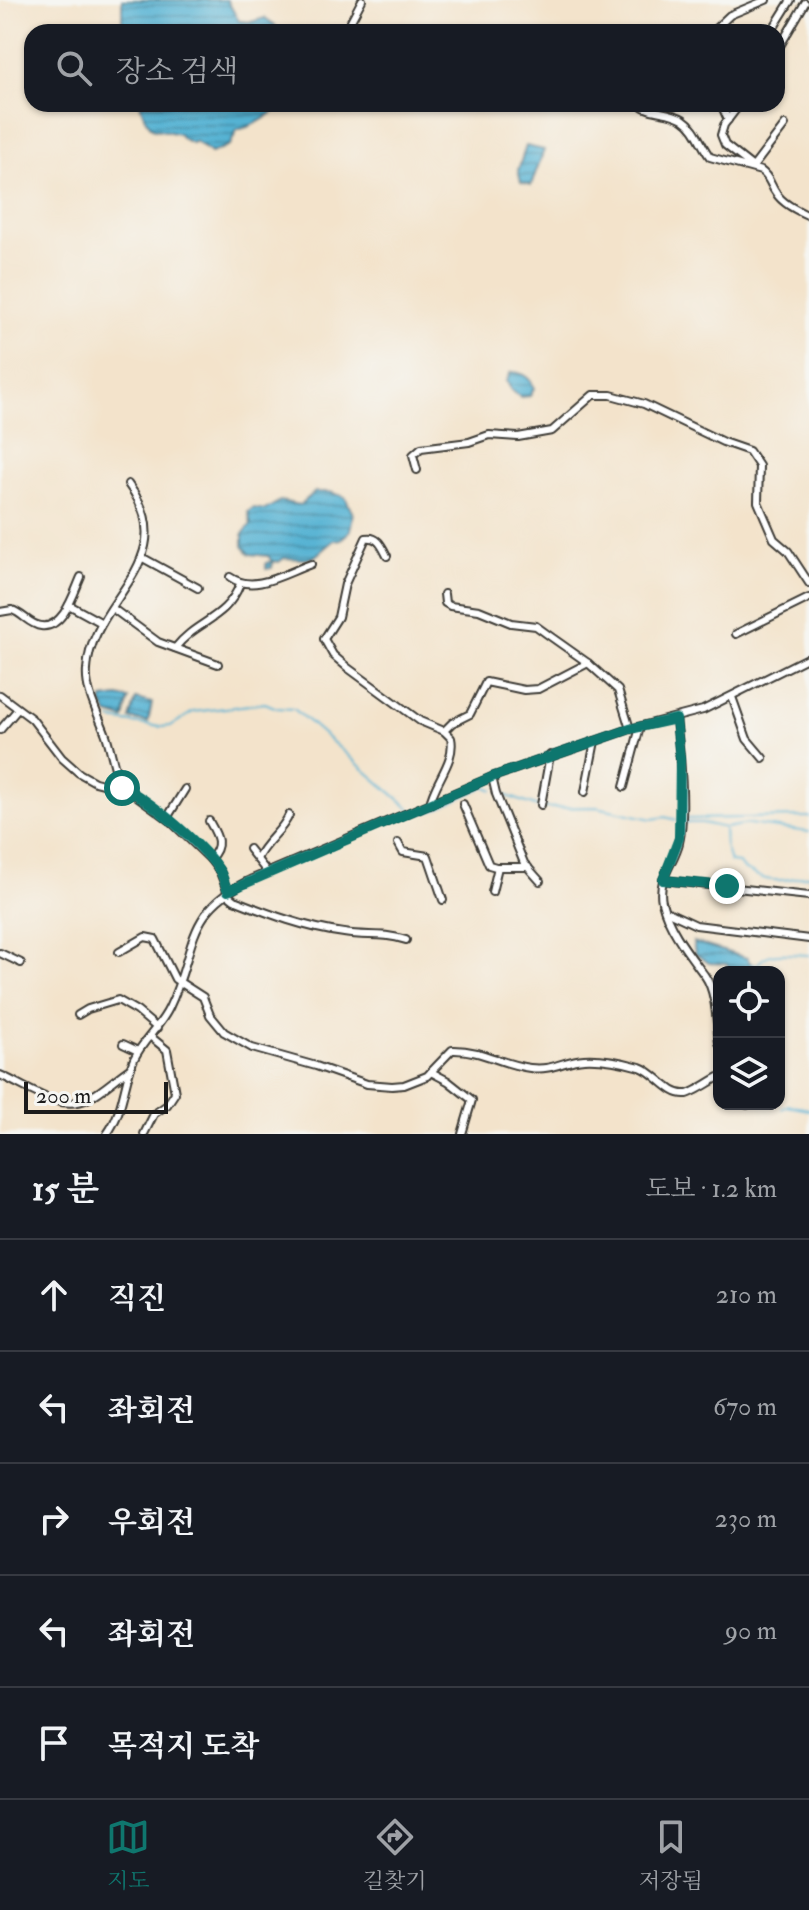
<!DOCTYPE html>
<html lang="ko">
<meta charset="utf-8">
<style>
:root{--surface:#171b24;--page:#242831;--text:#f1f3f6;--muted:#9ea1a6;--line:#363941;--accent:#0f766e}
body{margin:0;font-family:"IM FELL Double Pica","Noto Serif KR",serif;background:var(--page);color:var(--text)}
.controls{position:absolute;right:24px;bottom:24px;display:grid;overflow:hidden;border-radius:16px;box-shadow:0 2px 6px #0004}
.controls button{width:72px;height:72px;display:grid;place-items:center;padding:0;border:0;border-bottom:2px solid var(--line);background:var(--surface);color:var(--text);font:40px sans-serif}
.scale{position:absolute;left:24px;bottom:20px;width:144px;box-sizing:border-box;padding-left:8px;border:4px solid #1c1c1c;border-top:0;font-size:22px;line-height:28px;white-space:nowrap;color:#1c1c1c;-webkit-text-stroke:6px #f6f6f2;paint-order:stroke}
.stop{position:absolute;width:24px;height:24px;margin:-18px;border:6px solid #0f766e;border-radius:50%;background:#fff}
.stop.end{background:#0f766e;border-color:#fff;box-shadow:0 2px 8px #0008}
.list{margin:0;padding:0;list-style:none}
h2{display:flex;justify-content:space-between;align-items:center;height:104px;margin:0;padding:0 32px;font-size:34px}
h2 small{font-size:26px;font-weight:400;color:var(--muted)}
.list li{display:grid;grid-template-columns:52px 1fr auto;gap:24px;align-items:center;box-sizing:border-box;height:112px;padding:0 32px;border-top:2px solid var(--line)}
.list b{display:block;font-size:30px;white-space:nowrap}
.list em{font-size:26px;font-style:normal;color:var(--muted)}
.icon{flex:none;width:44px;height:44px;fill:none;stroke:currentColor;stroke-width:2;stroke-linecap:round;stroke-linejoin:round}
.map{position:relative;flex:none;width:809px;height:1134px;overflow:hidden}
.search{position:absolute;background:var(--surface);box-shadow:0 2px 6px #0004;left:24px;right:24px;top:24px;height:88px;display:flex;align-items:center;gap:20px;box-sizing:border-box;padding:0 28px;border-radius:24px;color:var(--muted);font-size:30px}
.sheet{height:664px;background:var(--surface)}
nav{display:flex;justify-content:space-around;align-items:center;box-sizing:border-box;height:112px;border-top:2px solid var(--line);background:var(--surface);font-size:22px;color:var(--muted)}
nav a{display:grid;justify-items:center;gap:4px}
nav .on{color:var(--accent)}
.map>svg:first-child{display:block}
.water{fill:url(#water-rules);stroke:#386778;stroke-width:2}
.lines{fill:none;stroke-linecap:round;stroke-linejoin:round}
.stream{stroke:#55b2d3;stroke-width:2}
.minor-casing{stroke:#3c3a36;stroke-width:10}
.minor{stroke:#fff;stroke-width:6}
.route{stroke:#0f766e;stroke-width:10}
</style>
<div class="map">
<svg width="809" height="1134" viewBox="0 0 809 1134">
<defs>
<pattern id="water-rules" width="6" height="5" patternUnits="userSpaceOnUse" patternTransform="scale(2)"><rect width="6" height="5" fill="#55b2d3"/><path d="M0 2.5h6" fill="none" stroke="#4690aa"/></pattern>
</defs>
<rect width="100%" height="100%" fill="#f6f6f2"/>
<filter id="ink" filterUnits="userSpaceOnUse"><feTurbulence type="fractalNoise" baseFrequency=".0125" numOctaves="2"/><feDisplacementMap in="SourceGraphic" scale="16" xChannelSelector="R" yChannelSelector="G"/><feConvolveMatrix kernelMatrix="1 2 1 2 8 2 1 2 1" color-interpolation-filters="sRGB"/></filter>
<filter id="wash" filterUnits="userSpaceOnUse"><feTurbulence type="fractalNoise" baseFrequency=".006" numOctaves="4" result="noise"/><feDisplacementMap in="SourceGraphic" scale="32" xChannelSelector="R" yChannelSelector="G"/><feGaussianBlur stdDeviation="1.8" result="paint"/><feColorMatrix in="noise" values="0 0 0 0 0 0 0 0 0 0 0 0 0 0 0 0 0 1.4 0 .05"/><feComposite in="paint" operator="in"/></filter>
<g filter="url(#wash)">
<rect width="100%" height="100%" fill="#f3e3cb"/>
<!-- water -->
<g class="water">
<polygon points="122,0 227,0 239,21 251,22 265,18 275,25 278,32 122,32"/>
<path d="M140,104H283C270,116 255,126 237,130L230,145L211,153L195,141L192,143L181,138L179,134L152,128L145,118Z"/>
<polygon points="526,146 544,150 531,185 521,182 518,170"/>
<path d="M511,372C522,372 531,378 534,388L530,396L520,397L511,390L506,381Z"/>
<polygon points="315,492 330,492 345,497 353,514 350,531 341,539 334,540 314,557 306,559 284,558 279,562 273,561 272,568 266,569 266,563 272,561 268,556 250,554 243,546 243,534 251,524 248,512 253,508 265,510 280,501 300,505"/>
<polygon points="118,697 129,699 124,719 108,714 102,704 103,699"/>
<polygon points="136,699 152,703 148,722 130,719"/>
<polygon points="693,942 747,958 751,964 751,972 730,972 727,964 709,963 695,954"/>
</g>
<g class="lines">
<!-- stream -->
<g class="stream">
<polyline points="111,720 161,727 171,726 193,712 265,703 277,708 294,709 409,808"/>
<polyline points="499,793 541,808 597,807 652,819 665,817 677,820"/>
<polyline points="414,815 435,810 485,786 493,790"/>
<polyline points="684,819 809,817"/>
<polyline points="683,823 702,823 725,828 748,824 809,832"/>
<path d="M724,829L725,846L730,862L739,863C743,871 746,870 754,874C772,885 789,879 809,875"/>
<path d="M751,964L757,965C768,948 791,955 809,955"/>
<polyline points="787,1106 809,1110"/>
<polyline points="782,1109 788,1105 809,1109"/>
</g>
</g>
</g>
<g filter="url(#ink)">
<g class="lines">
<defs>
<g id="minor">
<polyline points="345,32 362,0"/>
<polyline points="712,32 730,15 766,0"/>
<polyline points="771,32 791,0"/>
<polyline points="777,51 805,3"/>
<path d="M639,104C652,114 668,110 683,119C697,128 700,144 710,157L761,171C770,177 770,185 776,193C783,204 797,210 809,216"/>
<polyline points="721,104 728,120"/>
<polyline points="740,104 724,125 721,135 725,145 753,167 785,125"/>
<polyline points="417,470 413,455 421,448 469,442 489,435 518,437 552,431 593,395 611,395 644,404 723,442 749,451 759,466 758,502 774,539 788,551 809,583"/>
<path d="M387,556C382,546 378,536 366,538L345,584L338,617L324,639L333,655L348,668L420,721L444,731L451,738C456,761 434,782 430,804"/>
<polyline points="143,558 198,588"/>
<path d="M230,577C254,594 285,573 311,564"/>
<polyline points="444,594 445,603 450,606 479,610 511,623 536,626 547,634 588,663 618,690 630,729"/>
<polyline points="69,605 102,623"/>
<polyline points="112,608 158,642 218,664"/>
<path d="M0,612L12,610C22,613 30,625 41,626C64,629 74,592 81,577"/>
<polyline points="736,634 809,598"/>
<path d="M175,648C197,620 226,620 240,584"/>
<path d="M0,695L32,719L62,758L79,773L95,782L130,791L167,818L210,859L220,872L229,896L234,900C269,914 306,928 344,933C367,937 381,932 406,940"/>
<polyline points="732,697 747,739 763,758"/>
<path d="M676,719C680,752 686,812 679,843C674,863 657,879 662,902C669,930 689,954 705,976C717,993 716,1023 719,1043"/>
<polyline points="0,730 18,709"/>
<polyline points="444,731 452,723 470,714 486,682 524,690 538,689 588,663"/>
<polyline points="492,777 496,794 524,863 540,881"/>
<polyline points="624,787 640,727"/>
<path d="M122,788C114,771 112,753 106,735C99,715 85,692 87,670C90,599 186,561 128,484"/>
<polyline points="585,792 595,741"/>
<polyline points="463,804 489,865 496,867 528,867"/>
<polyline points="541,805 550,755"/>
<polyline points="167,818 185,789"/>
<path d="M209,821C217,835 224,845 210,859"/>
<polyline points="398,843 403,852 428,856 443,900"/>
<polyline points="249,849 267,872"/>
<path d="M257,859C265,841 282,832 289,815"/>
<polyline points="663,880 809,896"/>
<polyline points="492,892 498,867"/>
<polyline points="668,912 696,925 809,939"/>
<path d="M119,952L145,937L155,939L175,979L203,997L210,1015L224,1032L252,1048L316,1066L367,1084L392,1086L404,1085L427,1076L452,1050C482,1049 502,1065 530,1068C554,1071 564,1060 584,1059C603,1058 622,1062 640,1067C656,1072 669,1096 687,1094C694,1093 711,1081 719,1077"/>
<polyline points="0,953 21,963"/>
<polyline points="78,1015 88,1009 118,1000 137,1011 157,1028"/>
<polyline points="123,1044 138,1051"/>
<polyline points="431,1072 448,1081 472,1100 462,1134"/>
<path d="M0,1075C27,1086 60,1114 89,1098C104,1090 117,1077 131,1068"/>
<polyline points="746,1104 747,1105"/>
<path d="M107,1134C124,1111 123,1084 134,1059C143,1040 160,1027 169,1008C198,948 182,912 252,879L492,777L630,729L703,710L809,657"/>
<polyline points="144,1134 154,1114 167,1105 175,1093 167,1050 151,1037"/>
</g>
</defs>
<!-- minor casing -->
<use href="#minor" class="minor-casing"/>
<!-- minor -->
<use href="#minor" class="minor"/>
</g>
</g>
<g class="lines" filter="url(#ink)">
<!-- route -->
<path class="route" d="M122,788C147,796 208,850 221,873C224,879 225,885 228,891L492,777L630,729L676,719L680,759L679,838L663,880L727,886"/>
</g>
</svg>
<div class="controls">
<button><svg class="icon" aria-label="locate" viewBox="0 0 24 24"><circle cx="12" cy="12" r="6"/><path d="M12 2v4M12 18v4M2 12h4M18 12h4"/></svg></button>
<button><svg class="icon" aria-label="layers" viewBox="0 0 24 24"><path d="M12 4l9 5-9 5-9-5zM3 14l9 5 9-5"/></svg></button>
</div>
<div class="scale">200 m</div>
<div class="stop" style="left:122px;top:788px"></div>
<div class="stop end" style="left:727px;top:886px"></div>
<div class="search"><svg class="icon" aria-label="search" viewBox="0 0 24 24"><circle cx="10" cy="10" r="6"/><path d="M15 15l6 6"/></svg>장소 검색</div>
</div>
<section class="sheet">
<h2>15 분<small>도보 · 1.2 km</small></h2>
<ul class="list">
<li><svg class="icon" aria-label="ahead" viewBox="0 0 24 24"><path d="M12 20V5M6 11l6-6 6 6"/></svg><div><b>직진</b></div><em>210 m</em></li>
<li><svg class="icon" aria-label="left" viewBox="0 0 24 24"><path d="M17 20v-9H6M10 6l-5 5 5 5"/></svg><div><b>좌회전</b></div><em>670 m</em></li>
<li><svg class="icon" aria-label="right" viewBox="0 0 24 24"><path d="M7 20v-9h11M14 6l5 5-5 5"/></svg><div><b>우회전</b></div><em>230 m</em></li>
<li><svg class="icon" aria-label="left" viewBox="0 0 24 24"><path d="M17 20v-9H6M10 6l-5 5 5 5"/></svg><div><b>좌회전</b></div><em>90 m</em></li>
<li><svg class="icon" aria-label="arrive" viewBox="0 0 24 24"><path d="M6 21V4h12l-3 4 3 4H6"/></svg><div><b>목적지 도착</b></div></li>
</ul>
</section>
<nav>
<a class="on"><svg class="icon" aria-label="map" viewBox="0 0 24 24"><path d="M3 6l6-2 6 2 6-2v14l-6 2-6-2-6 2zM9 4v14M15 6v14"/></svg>지도</a>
<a><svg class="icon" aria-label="directions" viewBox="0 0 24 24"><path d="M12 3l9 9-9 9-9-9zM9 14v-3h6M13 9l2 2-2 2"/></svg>길찾기</a>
<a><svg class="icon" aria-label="saved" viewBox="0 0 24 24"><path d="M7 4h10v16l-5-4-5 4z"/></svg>저장됨</a>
</nav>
